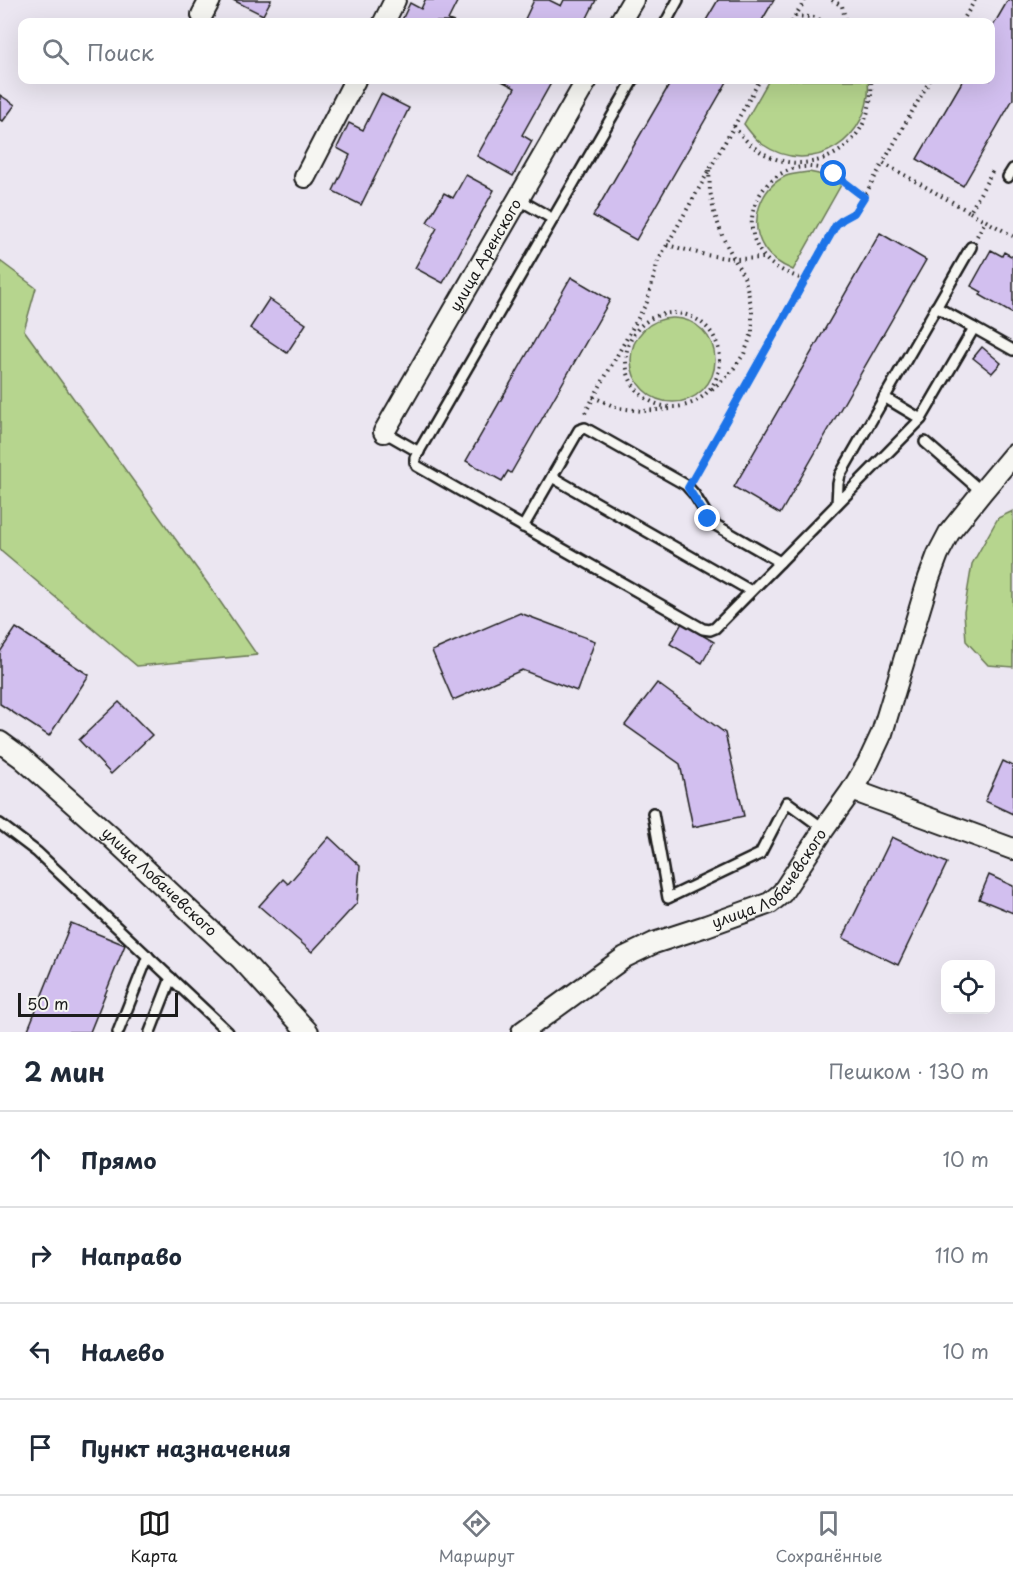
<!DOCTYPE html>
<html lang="ru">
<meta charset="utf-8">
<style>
:root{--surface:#fff;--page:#f2f2f3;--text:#1f2937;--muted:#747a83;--line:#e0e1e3;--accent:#1c1c1c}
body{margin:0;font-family:"Playpen Sans",sans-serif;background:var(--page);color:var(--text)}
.controls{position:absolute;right:18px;bottom:18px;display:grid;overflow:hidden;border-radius:12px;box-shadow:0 6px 24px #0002}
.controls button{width:54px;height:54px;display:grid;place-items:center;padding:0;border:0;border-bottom:2px solid var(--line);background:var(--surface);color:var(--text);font:30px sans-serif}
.scale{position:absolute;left:18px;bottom:15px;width:160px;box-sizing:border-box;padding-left:6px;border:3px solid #1c1c1c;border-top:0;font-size:16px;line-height:21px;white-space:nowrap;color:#1c1c1c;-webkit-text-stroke:4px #f6f6f2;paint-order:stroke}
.stop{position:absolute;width:18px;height:18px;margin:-14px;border:4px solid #1a73e8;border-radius:50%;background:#fff}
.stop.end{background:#1a73e8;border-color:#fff;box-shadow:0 2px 6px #0008}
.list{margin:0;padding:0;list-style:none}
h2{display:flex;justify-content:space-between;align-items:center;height:78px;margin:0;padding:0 24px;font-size:26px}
h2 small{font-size:20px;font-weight:400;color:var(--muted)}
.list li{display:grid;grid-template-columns:39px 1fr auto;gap:18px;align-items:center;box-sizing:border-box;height:96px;padding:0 24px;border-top:2px solid var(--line)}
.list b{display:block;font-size:22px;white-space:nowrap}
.list em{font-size:20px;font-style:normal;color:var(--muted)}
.icon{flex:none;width:33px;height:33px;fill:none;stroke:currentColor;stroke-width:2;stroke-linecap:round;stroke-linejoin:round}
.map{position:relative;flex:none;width:1013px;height:1032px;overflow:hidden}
.search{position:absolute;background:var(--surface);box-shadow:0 6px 24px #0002;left:18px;right:18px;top:18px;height:66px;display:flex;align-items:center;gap:15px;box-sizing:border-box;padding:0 21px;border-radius:12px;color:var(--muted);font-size:22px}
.sheet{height:462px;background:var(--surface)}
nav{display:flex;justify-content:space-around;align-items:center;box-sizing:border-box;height:84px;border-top:2px solid var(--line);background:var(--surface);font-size:16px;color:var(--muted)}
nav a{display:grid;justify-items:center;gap:3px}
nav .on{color:var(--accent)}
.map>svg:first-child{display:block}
.green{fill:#b6d58e;stroke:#697855;stroke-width:1.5}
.building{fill:#d2bfef;stroke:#1c1c1c;stroke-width:1.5}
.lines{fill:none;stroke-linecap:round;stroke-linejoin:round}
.service-casing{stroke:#1c1c1c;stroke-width:14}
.minor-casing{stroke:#1c1c1c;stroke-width:24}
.path{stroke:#1c1c1c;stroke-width:4;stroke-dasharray:1.5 4.5;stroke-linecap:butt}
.service{stroke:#f6f6f2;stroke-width:9}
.minor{stroke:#f6f6f2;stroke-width:20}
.route{stroke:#1a73e8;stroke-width:8}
.labels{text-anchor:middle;stroke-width:6;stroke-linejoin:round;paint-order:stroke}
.street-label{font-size:15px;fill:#1c1c1c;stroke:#f6f6f2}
</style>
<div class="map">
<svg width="1013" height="1032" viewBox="0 0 1013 1032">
<rect width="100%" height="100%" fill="#ebe6f1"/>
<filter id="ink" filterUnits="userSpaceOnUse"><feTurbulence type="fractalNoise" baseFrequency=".0167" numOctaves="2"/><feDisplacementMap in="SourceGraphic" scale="12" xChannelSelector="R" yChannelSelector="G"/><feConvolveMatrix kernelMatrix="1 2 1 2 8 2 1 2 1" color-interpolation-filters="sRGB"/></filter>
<g filter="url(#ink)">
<!-- green -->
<g class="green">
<path d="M769,80H868C874,138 812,179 762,144C755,139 749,131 744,124Z"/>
<path d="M809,172C822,174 831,178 841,185L793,270C781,265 771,259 764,248C748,223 760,188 786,176C794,173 802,173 809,172Z"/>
<polygon points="0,261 36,288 24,330 208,584 257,655 137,666 2,552 0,549"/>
<circle cx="673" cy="360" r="42"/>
<polygon points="1013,511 1013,667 988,665 966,641 964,612 972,564 998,518"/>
</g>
<!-- building -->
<g class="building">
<polygon points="233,0 271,0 263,15"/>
<polygon points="425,0 458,0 448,20 454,22 401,22 410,3 421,9"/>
<polygon points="534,0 549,0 561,6 564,0 596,0 585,22 533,22 525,19"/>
<polygon points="718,0 774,0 761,22 705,22"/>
<polygon points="1008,0 1013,0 1013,99 963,186 917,159 963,80 990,80 990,31"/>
<polygon points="500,80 545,80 551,83 522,135 532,141 513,176 477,156 515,88"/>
<polygon points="672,80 728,80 636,240 593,216"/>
<polygon points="381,94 409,108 361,205 333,191 350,155 337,148 349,123 363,130"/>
<polygon points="0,95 15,105 3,121 0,120"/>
<polygon points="466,175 494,190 443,283 415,268 437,228 427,222 444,193 453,198"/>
<polygon points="880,233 926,260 780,514 734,487"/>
<polygon points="991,250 1002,256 1004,252 1013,257 1013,314 980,295 982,292 971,286"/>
<polygon points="571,277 610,300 511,473 508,471 502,481 466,461"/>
<polygon points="269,299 306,324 287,353 250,328"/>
<polygon points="982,347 1001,363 992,373 973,358"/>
<polygon points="520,613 595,641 577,691 522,670 453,700 432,651"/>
<polygon points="682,623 714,642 702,663 670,644"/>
<polygon points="16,628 89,675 49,736 0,704 0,652"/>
<polygon points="657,683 725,733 744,816 693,827 680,764 625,725"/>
<polygon points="119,702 152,735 111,774 79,740"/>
<polygon points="1003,761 1013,766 1013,814 985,801"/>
<polygon points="329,837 360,866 357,903 312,952 259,906 283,879 288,884"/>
<polygon points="892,837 947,863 898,965 843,938"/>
<polygon points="989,875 1013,886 1013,913 979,899"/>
<polygon points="71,923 125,945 90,1032 27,1032"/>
</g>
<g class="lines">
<defs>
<g id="service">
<polyline points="666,22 678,0"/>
<polyline points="633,80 415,458 415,462 417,466 703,629 710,630 715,628 921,419 974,328 1013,350"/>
<polyline points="1008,177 1013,169"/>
<polyline points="518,199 553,219"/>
<polyline points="936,307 974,328"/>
<polyline points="884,397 921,419"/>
<polyline points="384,432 419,452"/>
<polyline points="925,442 982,492"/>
<polyline points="552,477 751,591"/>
<polyline points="837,504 838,484 840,475 971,247"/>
<polyline points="523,527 579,430 585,428 686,485 694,494 712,523 780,562"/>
<polyline points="653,813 668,898 760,854 787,802 824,829"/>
<polyline points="0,824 37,852 228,1032"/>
<polyline points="118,1032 148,956"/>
<polyline points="150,1032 171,978"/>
</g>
<g id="minor">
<polyline points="202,15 210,0"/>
<polyline points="384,22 395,0"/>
<polyline points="620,22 633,0"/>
<polyline points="305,177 355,80"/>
<path id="s1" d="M384,432L587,80"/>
<path id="s2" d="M0,742L22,758L110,836L241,959L308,1032"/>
<polyline points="852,790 868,763 882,733 929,578 938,554 949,533 982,492 1013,455"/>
<path id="s3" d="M522,1032L625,957L654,943L706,926L770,903L782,893L824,829L852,790L1013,849"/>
</g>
</defs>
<!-- service casing -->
<use href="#service" class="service-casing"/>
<!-- minor casing -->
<use href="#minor" class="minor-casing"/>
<!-- path -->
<g class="path">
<polyline points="832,0 842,6 846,22"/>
<polyline points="795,16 810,17 828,22"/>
<polyline points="792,22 805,0"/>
<polyline points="962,22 975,0"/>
<polyline points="930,80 883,163 970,212 993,170"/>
<path d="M734,126C781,194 877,162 871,80"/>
<polyline points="709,170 710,191 714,212 723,238 745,279 752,309 752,333 744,354 729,375 712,389"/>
<polyline points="970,212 1013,236"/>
<polyline points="977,236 986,220"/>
<polyline points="667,245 706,255 734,259 765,258"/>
<path d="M805,280C792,275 778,270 768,261C728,222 768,154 822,169C838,174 851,187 864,197"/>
<circle cx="673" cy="360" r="47"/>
<polyline points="593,397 618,408 643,411 671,409"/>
<polyline points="585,413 647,302 658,261 760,80"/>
<polyline points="696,474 835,225 857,209 883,163"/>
</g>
<!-- service -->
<use href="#service" class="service"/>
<!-- minor -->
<use href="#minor" class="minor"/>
</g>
</g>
<g class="lines" filter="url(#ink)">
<!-- route -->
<polyline class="route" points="708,519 688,488 836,225 843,219 854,213 864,197 834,174"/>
</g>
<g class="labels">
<!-- street labels -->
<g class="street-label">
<text dy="5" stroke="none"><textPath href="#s1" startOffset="204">улица Аренского</textPath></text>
<text dy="5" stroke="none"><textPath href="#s3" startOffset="297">улица Лобачевского</textPath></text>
<text dy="5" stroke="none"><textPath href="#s2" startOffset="212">улица Лобачевского</textPath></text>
</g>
</g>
</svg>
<div class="controls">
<button><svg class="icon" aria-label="locate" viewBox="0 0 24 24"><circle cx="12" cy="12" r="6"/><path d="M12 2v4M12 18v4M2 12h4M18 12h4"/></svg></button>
</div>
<div class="scale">50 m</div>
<div class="stop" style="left:834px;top:174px"></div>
<div class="stop end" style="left:708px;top:519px"></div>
<div class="search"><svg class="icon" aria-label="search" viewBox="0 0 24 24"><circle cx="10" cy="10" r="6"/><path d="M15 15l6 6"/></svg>Поиск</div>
</div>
<section class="sheet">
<h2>2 мин<small>Пешком · 130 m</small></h2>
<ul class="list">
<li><svg class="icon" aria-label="ahead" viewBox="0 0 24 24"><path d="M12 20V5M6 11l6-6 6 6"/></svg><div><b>Прямо</b></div><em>10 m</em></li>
<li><svg class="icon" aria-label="right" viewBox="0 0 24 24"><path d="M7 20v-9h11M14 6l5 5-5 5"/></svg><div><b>Направо</b></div><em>110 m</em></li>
<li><svg class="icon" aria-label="left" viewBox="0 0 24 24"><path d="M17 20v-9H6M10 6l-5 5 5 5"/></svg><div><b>Налево</b></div><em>10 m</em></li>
<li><svg class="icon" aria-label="arrive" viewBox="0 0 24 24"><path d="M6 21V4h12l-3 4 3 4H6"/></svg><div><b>Пункт назначения</b></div></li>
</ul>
</section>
<nav>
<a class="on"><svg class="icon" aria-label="map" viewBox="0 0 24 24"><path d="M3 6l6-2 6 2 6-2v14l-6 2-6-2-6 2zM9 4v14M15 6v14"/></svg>Карта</a>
<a><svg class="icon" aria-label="directions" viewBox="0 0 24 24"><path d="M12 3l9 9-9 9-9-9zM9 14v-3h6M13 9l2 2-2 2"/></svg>Маршрут</a>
<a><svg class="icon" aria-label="saved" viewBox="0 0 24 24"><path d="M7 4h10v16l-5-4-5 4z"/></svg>Сохранённые</a>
</nav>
